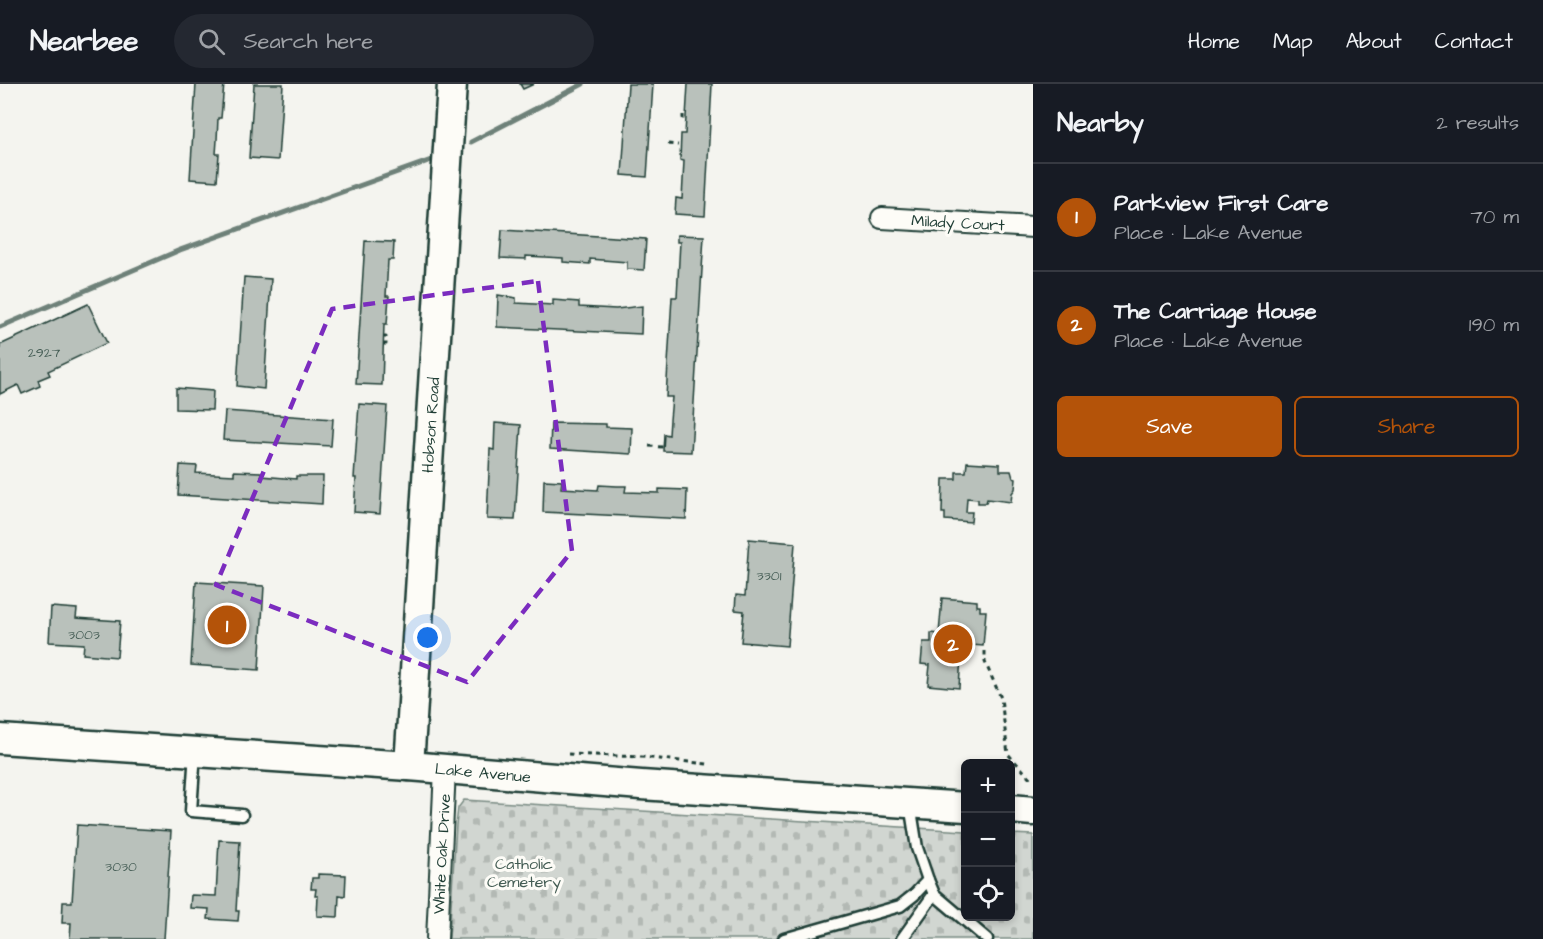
<!DOCTYPE html>
<meta charset="utf-8">
<style>
:root{--surface:#171b24;--page:#242831;--text:#f1f3f6;--muted:#9ea1a6;--line:#363941;--accent:#b45309}
body{margin:0;font-family:"Architects Daughter",sans-serif;background:var(--page);color:var(--text)}
.controls{position:absolute;right:18px;bottom:18px;display:grid;overflow:hidden;border-radius:9px;box-shadow:0 3px 9px #0003}
.controls button{width:54px;height:54px;display:grid;place-items:center;padding:0;border:0;border-bottom:2px solid var(--line);background:var(--surface);color:var(--text);font:30px sans-serif}
.you{position:absolute;left:428px;top:554px;width:21px;height:21px;margin:-15px;border:4px solid #fff;border-radius:50%;background:#1a73e8;box-shadow:0 0 0 9px #1a73e833}
.badge{display:grid;place-items:center;width:39px;height:39px;border-radius:50%;background:var(--accent);color:#fff;font-size:20px;font-weight:700}
.pin{position:absolute;translate:-50% -50%;border:3px solid #fff;box-shadow:0 2px 6px #0006}
.list{margin:0;padding:0;list-style:none}
h2{display:flex;justify-content:space-between;align-items:center;height:78px;margin:0;padding:0 24px;font-size:26px}
h2 small{font-size:20px;font-weight:400;color:var(--muted)}
.list li{display:grid;grid-template-columns:39px 1fr auto;gap:18px;align-items:center;box-sizing:border-box;height:108px;padding:0 24px;border-top:2px solid var(--line)}
.list b{display:block;font-size:22px;white-space:nowrap}
.list p{margin:0;font-size:20px;white-space:nowrap;color:var(--muted)}
.list em{font-size:20px;font-style:normal;color:var(--muted)}
.actions{display:flex;gap:12px;padding:18px 24px}
.actions a{flex:1;padding:14px 0;border:2px solid var(--accent);border-radius:9px;text-align:center;font-size:21px;color:var(--accent)}
.actions .main{background:var(--accent);color:#fff}
.icon{flex:none;width:33px;height:33px;fill:none;stroke:currentColor;stroke-width:2;stroke-linecap:round;stroke-linejoin:round}
.map{position:relative;flex:none;width:1033px;height:855px;overflow:hidden}
header{display:flex;align-items:center;gap:36px;box-sizing:border-box;height:84px;padding:0 30px;background:var(--surface);border-bottom:2px solid var(--line)}
header strong{font-size:28px}
nav{display:flex;gap:33px;margin-inline-start:auto;font-size:21px}
.search{width:420px;height:54px;background:var(--page);display:flex;align-items:center;gap:15px;box-sizing:border-box;padding:0 21px;border-radius:33px;color:var(--muted);font-size:22px}
main{display:flex}
aside{flex:1;background:var(--surface)}
.map>svg:first-child{display:block}
.cemetery{fill:url(#cemetery-stones);stroke:#788a82;stroke-width:1.5}
.lines{fill:none;stroke-linecap:round;stroke-linejoin:round}
.stream{stroke:#6e8179;stroke-width:5}
.building{fill:#b9c1bb;stroke:#1f3d34;stroke-width:1.5}
.lane-casing{stroke:#1f3d34;stroke-width:15}
.street-casing{stroke:#1f3d34;stroke-width:24}
.secondary-casing{stroke:#1f3d34;stroke-width:33}
.path{stroke:#1f3d34;stroke-width:3;stroke-dasharray:4.5 4.5;stroke-linecap:butt}
.lane{stroke:#fdfcf7;stroke-width:10}
.street{stroke:#fdfcf7;stroke-width:20}
.secondary{stroke:#fdfcf7;stroke-width:28}
.marked{fill:none;stroke:#7b2cbf;stroke-width:4.5;stroke-dasharray:12 8;stroke-linejoin:round}
.labels{text-anchor:middle;stroke-width:6;stroke-linejoin:round;paint-order:stroke}
.number-label{font-size:14px;fill:#465e56}
.street-label{font-size:16px;fill:#1f3d34;stroke:#fdfcf7}
.park-label{font-size:16px;fill:#435c53;stroke:#fdfcf7}
</style>
<header>
<strong>Nearbee</strong>
<div class="search"><svg class="icon" aria-label="search" viewBox="0 0 24 24"><circle cx="10" cy="10" r="6"/><path d="M15 15l6 6"/></svg>Search here</div>
<nav><a>Home</a><a>Map</a><a>About</a><a>Contact</a></nav>
</header>
<main>
<div class="map">
<svg width="1033" height="855" viewBox="0 0 1033 855">
<defs>
<pattern id="cemetery-stones" width="16" height="16" patternUnits="userSpaceOnUse" patternTransform="scale(1.5)"><rect width="16" height="16" fill="#d1d6d1"/><path d="M2 7V4a2 2 0 0 1 4 0v3zM10 15v-3a2 2 0 0 1 4 0v3z" fill="#b3b9b4"/></pattern>
</defs>
<rect width="100%" height="100%" fill="#f4f4ef"/>
<filter id="ink" filterUnits="userSpaceOnUse"><feTurbulence type="fractalNoise" baseFrequency=".0167" numOctaves="2"/><feDisplacementMap in="SourceGraphic" scale="12" xChannelSelector="R" yChannelSelector="G"/><feConvolveMatrix kernelMatrix="1 2 1 2 8 2 1 2 1" color-interpolation-filters="sRGB"/></filter>
<g filter="url(#ink)">
<!-- cemetery -->
<polygon class="cemetery" points="464,716 965,747 966,832 1011,832 1011,750 1033,751 1033,855 449,855 456,741 458,724"/>
<g class="lines">
<!-- stream -->
<g class="stream">
<polyline points="471,58 583,0"/>
<polyline points="0,243 180,166 434,75"/>
</g>
</g>
<!-- building -->
<g class="building">
<polygon points="196,0 224,0 221,34 218,34 217,56 216,70 219,70 217,97 190,95"/>
<polygon points="254,0 283,0 278,76 249,74"/>
<polygon points="520,0 534,0 523,5"/>
<polygon points="628,0 653,0 647,93 622,91"/>
<polygon points="688,0 712,0 705,132 675,130 676,114 682,115 684,77 680,76 681,50 685,50"/>
<polygon points="502,146 646,155 644,186 627,185 627,178 590,175 590,180 563,178 563,174 526,172 526,175 500,174"/>
<polygon points="677,151 704,152 691,368 663,367 664,350 669,351 670,336 672,313 666,313 672,213 677,213 680,158 677,158"/>
<polygon points="365,157 394,158 393,176 388,176 386,212 389,212 387,240 384,240 382,301 356,300"/>
<polygon points="244,193 271,195 264,305 237,302"/>
<polygon points="498,211 516,214 516,219 553,221 553,216 579,218 579,223 616,225 642,222 641,250 497,243"/>
<polygon points="88,220 107,259 48,287 50,291 38,296 40,302 22,310 18,301 0,310 0,261"/>
<polygon points="176,304 213,307 212,326 176,325"/>
<polygon points="359,320 387,322 380,430 354,428 356,394 354,394"/>
<polygon points="225,327 333,335 331,362 223,356"/>
<polygon points="495,339 521,341 515,436 487,435 490,365 494,366"/>
<polygon points="551,339 606,340 606,343 632,344 631,370 550,365"/>
<polygon points="967,378 1000,380 1000,387 1011,387 1013,394 1016,395 1015,405 1012,409 1011,418 987,415 986,419 978,419 978,415 967,414 966,428 972,428 971,438 945,436 945,429 942,429 943,395 956,395 956,388 966,388"/>
<polygon points="180,381 197,382 196,389 234,391 234,387 261,388 261,392 296,395 296,392 323,392 322,420 178,411"/>
<polygon points="544,396 562,397 561,404 598,406 599,401 617,402 626,402 625,408 659,409 659,405 687,406 686,435 543,428"/>
<polygon points="749,455 795,459 787,562 741,558 744,527 735,526 736,511 745,512"/>
<polygon points="196,498 264,502 259,586 191,581"/>
<polygon points="942,514 977,517 977,522 980,522 980,527 986,527 983,562 972,561 971,572 961,571 959,604 928,601 930,581 921,580 923,558 931,558 931,549 939,550"/>
<polygon points="51,523 77,525 76,534 120,537 117,573 83,570 84,560 49,558"/>
<polygon points="77,741 171,747 164,855 70,855 71,839 62,839 63,818 72,818"/>
<polygon points="219,756 240,757 236,827 239,827 238,837 208,835 209,825 190,824 191,811 216,812"/>
<polygon points="318,790 346,791 345,812 339,811 338,833 317,832 318,812 315,812 316,805 311,805 312,794 318,794"/>
</g>
<g class="lines">
<defs>
<g id="lane">
<polyline points="195,668 191,727 242,731"/>
<polyline points="910,720 917,764 928,796 934,810 987,855"/>
<polyline points="784,855 900,822 914,811 928,796"/>
<polyline points="902,855 934,810"/>
</g>
<g id="street">
<polyline points="882,134 1033,143"/>
<polyline points="437,855 445,685"/>
</g>
<g id="secondary">
<polyline points="0,655 409,682 641,701 966,723"/>
<polyline points="409,682 452,0"/>
<polyline points="1011,725 1033,727"/>
</g>
</defs>
<!-- lane casing -->
<use href="#lane" class="lane-casing"/>
<!-- street casing -->
<use href="#street" class="street-casing"/>
<!-- secondary casing -->
<use href="#secondary" class="secondary-casing"/>
<!-- path -->
<g class="path">
<polyline points="683,31 683,34 686,34"/>
<polyline points="668,60 678,61"/>
<polyline points="383,260 386,260 386,253 383,253"/>
<polyline points="649,362 663,363"/>
<polyline points="985,567 985,578 1001,614 1008,670 1033,697"/>
<polyline points="568,670 642,673 708,680"/>
</g>
<!-- lane -->
<use href="#lane" class="lane"/>
<!-- street -->
<use href="#street" class="street"/>
<!-- secondary -->
<use href="#secondary" class="secondary"/>
</g>
</g>
<!-- marked area -->
<path class="marked" d="M538,197L572,467L467,598L216,501L332,225Z"/>
<g class="labels">
<!-- number labels -->
<g class="number-label">
<text x="44" y="273">2927</text>
<text x="769" y="496">3301</text>
<text x="84" y="555">3003</text>
<text x="121" y="787">3030</text>
</g>
<!-- street labels -->
<g class="street-label">
<text transform="translate(958 138) rotate(3)" y="6">Milady Court</text>
<text transform="translate(430 341) rotate(-86)" y="6">Hobson Road</text>
<text transform="translate(483 688) rotate(5)" y="6">Lake Avenue</text>
<text transform="translate(441 770) rotate(-87)" y="6">White Oak Drive</text>
</g>
<!-- park labels -->
<g class="park-label">
<text x="524" y="785">Catholic<tspan x="524" dy="18">Cemetery</tspan></text>
</g>
</g>
</svg>
<div class="controls">
<button>+</button>
<button>−</button>
<button><svg class="icon" aria-label="locate" viewBox="0 0 24 24"><circle cx="12" cy="12" r="6"/><path d="M12 2v4M12 18v4M2 12h4M18 12h4"/></svg></button>
</div>
<div class="you"></div>
<div class="pin badge" style="left:227px;top:541px">1</div>
<div class="pin badge" style="left:953px;top:560px">2</div>
</div>
<aside>
<h2>Nearby<small>2 results</small></h2>
<ul class="list">
<li><span class="badge">1</span><div><b>Parkview First Care</b><p>Place · Lake Avenue</p></div><em>70 m</em></li>
<li><span class="badge">2</span><div><b>The Carriage House</b><p>Place · Lake Avenue</p></div><em>190 m</em></li>
</ul>
<div class="actions"><a class="main">Save</a><a>Share</a></div>
</aside>
</main>
